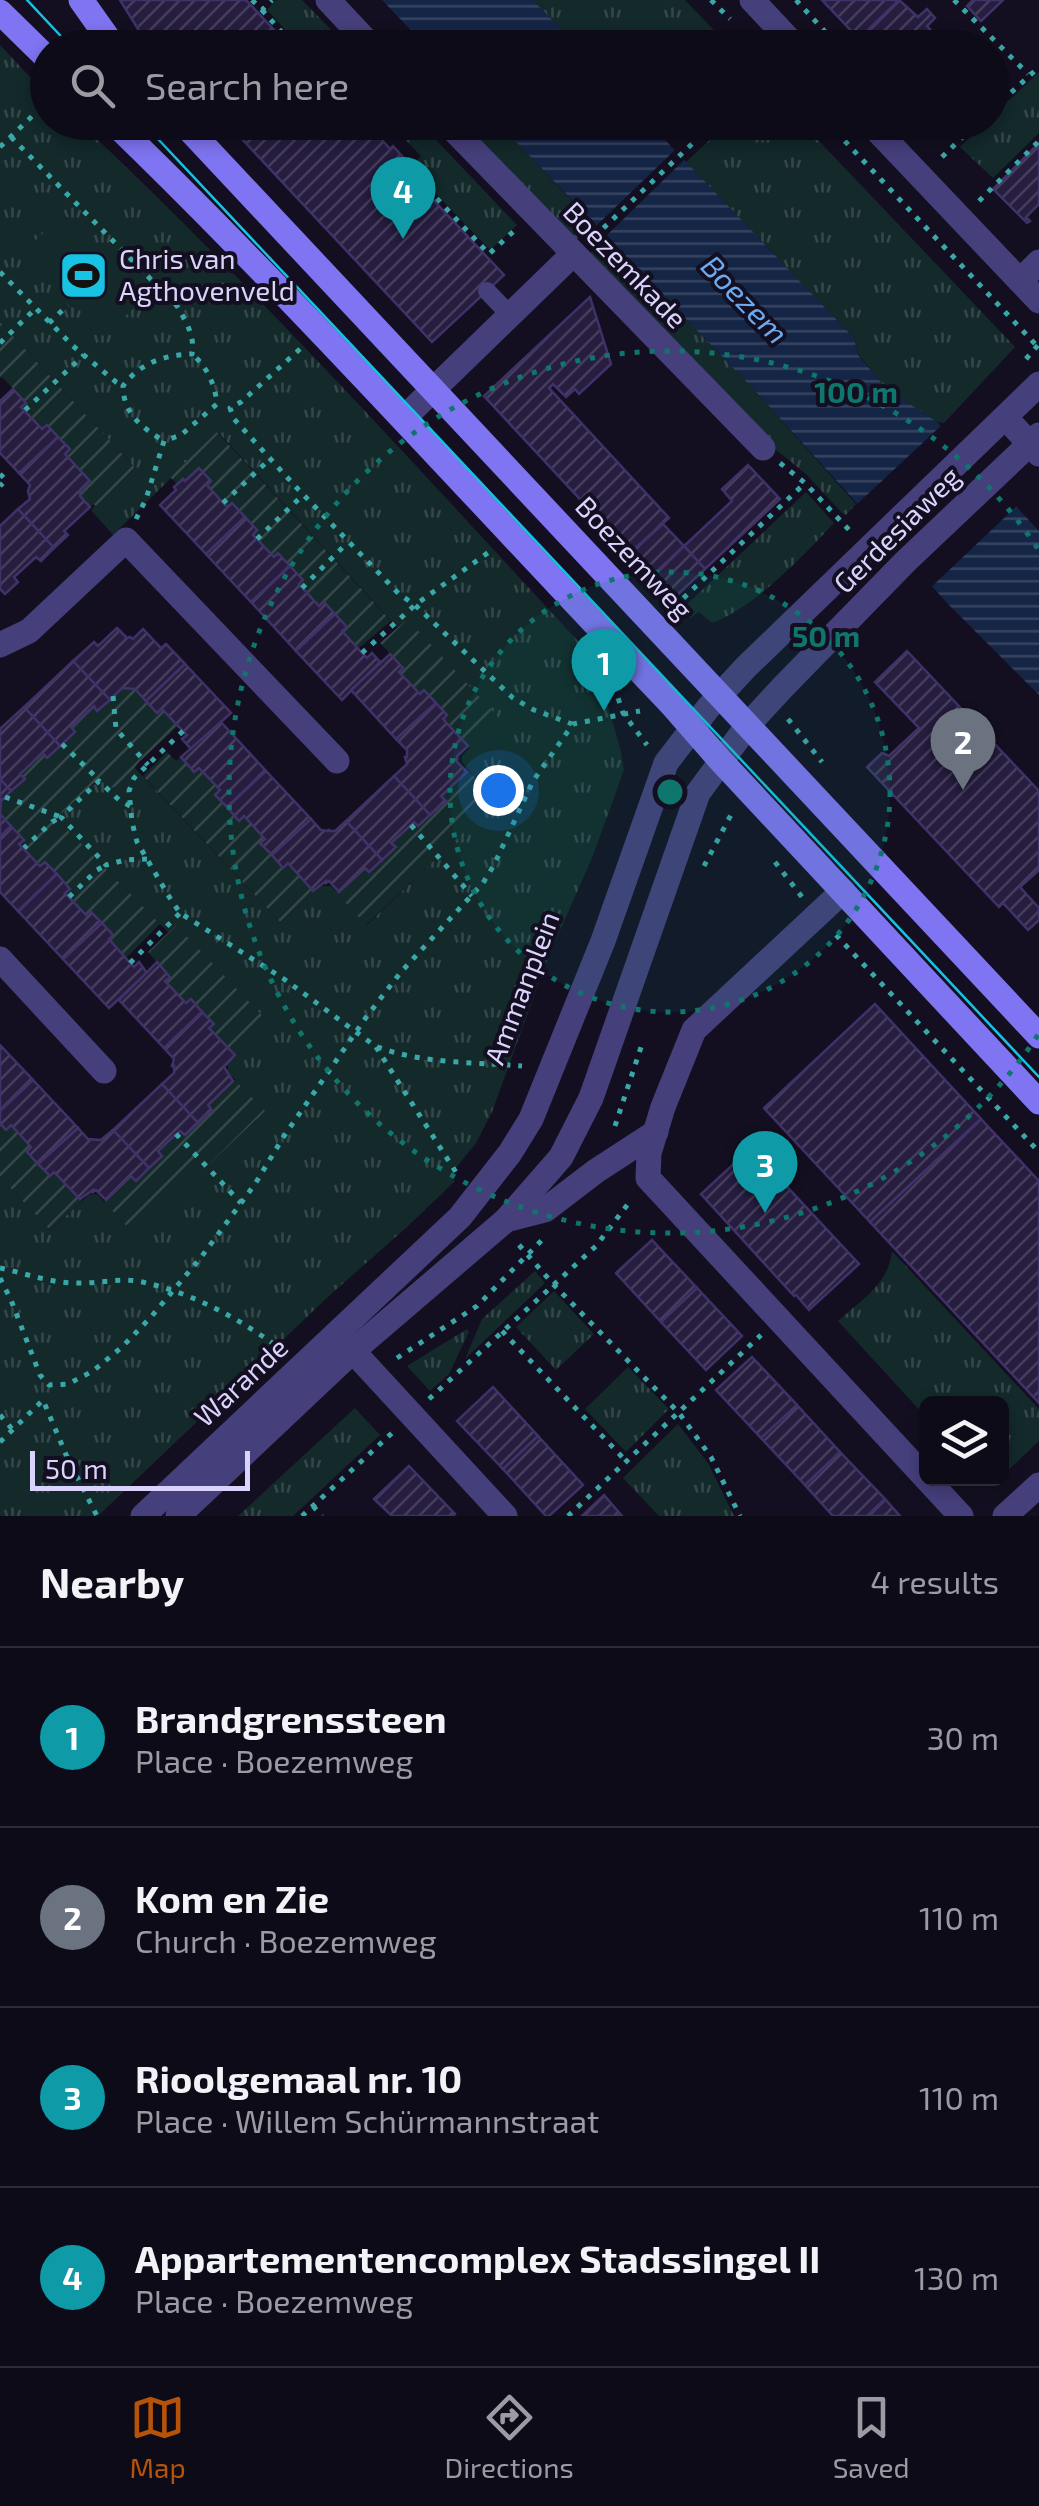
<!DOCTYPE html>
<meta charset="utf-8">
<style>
:root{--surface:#0e0b18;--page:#171421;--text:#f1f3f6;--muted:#9b9ba2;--line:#2e2b37;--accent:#b45309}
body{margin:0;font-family:"Exo 2",sans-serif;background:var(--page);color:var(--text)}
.controls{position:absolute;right:30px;bottom:30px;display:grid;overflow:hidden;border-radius:15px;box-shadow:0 5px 15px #0003}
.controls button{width:90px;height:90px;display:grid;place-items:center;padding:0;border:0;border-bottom:2px solid var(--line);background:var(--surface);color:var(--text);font:50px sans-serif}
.scale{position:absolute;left:30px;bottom:25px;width:220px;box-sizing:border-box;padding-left:10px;border:5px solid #dad3fb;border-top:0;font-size:28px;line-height:35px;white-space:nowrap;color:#dad3fb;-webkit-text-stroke:8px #130f20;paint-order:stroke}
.you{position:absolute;left:498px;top:790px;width:35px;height:35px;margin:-25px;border:8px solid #fff;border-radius:50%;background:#1a73e8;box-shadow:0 0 0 15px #1a73e833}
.badge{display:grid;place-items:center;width:65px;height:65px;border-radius:50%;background:var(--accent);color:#fff;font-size:32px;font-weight:700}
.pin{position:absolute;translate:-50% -82px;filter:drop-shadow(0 2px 5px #0008)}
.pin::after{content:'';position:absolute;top:52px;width:35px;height:30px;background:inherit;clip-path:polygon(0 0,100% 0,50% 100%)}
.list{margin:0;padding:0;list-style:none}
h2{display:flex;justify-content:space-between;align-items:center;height:130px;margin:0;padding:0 40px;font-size:42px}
h2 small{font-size:32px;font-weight:400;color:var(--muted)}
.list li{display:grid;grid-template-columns:65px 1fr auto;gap:30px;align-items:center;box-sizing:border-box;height:180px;padding:0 40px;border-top:2px solid var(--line)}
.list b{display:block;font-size:38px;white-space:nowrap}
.list p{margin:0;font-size:32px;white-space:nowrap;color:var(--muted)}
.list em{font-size:32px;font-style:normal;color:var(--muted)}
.icon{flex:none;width:55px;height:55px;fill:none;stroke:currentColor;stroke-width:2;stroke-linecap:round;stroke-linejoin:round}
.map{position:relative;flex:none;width:1039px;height:1516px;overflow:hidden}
.search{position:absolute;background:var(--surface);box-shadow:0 5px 15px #0003;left:30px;right:30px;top:30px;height:110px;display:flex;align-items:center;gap:25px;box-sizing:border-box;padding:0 35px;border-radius:55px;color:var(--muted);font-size:38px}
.sheet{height:850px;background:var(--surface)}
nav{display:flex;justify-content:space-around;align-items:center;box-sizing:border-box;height:140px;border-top:2px solid var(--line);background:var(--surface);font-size:28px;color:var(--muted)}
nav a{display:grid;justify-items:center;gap:5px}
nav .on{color:var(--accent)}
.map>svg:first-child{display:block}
.grass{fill:url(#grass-tufts)}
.garden{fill:url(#garden-furrows)}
.pitch{fill:#13292a}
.water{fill:url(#water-rules)}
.pier{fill:#130f20}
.building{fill:url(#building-hatch);stroke:#403269;stroke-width:2.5}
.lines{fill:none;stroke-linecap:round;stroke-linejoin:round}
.path{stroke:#3aa7a8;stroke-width:5;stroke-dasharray:5 8;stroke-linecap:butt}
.service{stroke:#453f7b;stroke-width:18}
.minor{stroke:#453f7b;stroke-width:25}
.tertiary{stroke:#453f7b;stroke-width:25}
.secondary{stroke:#7f74f1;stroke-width:25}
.tram{stroke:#17c2e3;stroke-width:2.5}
.ring{fill:none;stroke:#0f766e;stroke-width:5;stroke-dasharray:5 10}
.labels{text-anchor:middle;stroke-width:8;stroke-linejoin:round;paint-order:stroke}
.poi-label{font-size:28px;fill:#dad3fb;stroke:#130f20;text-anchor:start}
.street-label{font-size:28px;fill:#dad3fb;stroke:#130f20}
.water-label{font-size:30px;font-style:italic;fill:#6baaf0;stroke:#130f20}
.centre{fill:#0f766e;stroke:#130f20;stroke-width:5}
.ring-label{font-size:30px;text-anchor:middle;font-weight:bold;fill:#0f766e;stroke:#130f20;stroke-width:8;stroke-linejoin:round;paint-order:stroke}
</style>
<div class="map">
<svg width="1039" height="1516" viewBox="0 0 1039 1516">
<defs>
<pattern id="grass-tufts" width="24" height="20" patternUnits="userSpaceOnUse" patternTransform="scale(2.5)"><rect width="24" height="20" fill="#13292a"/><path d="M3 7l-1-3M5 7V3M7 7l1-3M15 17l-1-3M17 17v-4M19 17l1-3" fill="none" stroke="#35474a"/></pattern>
<pattern id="garden-furrows" width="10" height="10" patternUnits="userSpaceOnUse" patternTransform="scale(2.5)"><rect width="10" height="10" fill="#13292a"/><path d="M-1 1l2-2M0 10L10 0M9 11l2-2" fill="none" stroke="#35474a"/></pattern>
<pattern id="water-rules" width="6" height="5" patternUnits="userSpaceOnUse" patternTransform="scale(2.5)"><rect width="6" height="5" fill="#142545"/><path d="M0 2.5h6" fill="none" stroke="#364461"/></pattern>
<pattern id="building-hatch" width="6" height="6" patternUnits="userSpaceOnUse" patternTransform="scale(2.5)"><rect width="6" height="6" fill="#261d3f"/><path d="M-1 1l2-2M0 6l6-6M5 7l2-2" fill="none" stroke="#453d5c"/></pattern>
</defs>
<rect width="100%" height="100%" fill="#130f20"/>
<!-- grass -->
<g class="grass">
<polygon points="276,0 302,0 348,47 301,47 267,10"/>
<polygon points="533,0 685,0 730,47 578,47"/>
<path d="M0,45L47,95L48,122L80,123C259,291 424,475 591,655L595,661L621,752L624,770L592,858L549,955L492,1112L476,1143L450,1175L455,1181L407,1227L331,1294L98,1516H0V1177L50,1230L89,1195L97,1194L135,1235L264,1111L228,1072V1063L271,1026L175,925L168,932L52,815L56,811L62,813L100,778L122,785L134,767L281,923L321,886H331L367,925L484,812L478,806L481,784L462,762V756L499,719L405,621L397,627L218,432L113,535L91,510L135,468L0,322Z"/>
<polygon points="1039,72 1039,133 993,178 960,147 985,123 992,122 992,116"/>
<polygon points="410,123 420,123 517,225 490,250 410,167 421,156 399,133"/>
<polygon points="463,123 498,123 593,223 575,241"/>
<polygon points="728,123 802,123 1015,347 944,423 937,422 886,388 858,354 854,338 686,162"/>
<polygon points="607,237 758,394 856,504 846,515 842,513 807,475 764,440 589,254"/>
<path d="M806,492L834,523C803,556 754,608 712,623L699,612L690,618L682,609Z"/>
<path d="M892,1251L1039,1409V1441L1002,1476V1404H926V1417L838,1321C861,1300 889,1284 892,1251Z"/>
<polygon points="535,1271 545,1283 465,1359 482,1319"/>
<polygon points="554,1291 594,1334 556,1370 516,1327"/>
<polygon points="467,1329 469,1332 449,1374 430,1391 407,1366"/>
<polygon points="628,1367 669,1409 626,1452 585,1409"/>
<polygon points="355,1408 380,1435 293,1516 238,1516"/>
<polygon points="678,1424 708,1463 734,1516 659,1516 623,1478"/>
</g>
<!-- garden -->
<g class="garden">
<polygon points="0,322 135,468 96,506 93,504 90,507 80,496 80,491 90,481 65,454 69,449 42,429 21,407 26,402 2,377 0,378"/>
<polygon points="217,432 391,621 359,648 342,631 346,626 325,603 319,606 299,584 303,579 279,553 274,557 253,535 257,530 233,504 227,507 207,485 211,481 200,468 185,481 183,479 177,484 170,477"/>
<polygon points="405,621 409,621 500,719 470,748 443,719 447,714 424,691 420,694 399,672 403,667 380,643"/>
<polygon points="122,688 135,689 157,712 162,709 178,726 139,762 122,785 110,788 99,778 62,813 56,811 53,815 160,924 126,958 109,939 113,935 91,911 86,915 65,893 69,888 45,862 40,866 20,844 24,839 0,814 1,801 24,779 20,774 43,753 47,757 75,732 71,727 94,706 98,710"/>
<polygon points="167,752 176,761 181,757 194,772 199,768 220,790 215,795 239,820 244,816 265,839 261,843 282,867 288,863 315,892 281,923 143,776"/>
<polygon points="469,771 481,784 483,801 478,806 484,813 366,925 337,893 365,868 395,847 391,843 414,822 418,826 445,801 441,796"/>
<polygon points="176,925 272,1026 236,1057 209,1028 213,1023 191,999 186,1003 165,981 169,976 148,952"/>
<polygon points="235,1080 265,1111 135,1235 104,1202 131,1176 136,1180 162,1156 158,1151 180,1131 185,1135 212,1110 208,1105"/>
<polygon points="0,1123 11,1125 31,1147 27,1152 50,1176 54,1172 82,1201 50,1230 0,1177"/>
</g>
<!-- pitch -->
<polygon class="pitch" points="64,214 143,300 103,336 25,250"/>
<!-- water -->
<g class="water">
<polygon points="382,0 533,0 578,47 427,47"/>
<polygon points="498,123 649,123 854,338 858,355 886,388 937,422 1039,531 1039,695 949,605 758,394"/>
</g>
<!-- pier -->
<g class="pier">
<polygon points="677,148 686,158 604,238 594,228"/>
<polygon points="944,423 1019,504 929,589 853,508"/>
</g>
<!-- building -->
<g class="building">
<polygon points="120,0 246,0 291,48 155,48 138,29"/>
<polygon points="822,0 899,0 859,39"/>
<polygon points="899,0 918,17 927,9 935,18 927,26 947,48 867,48 859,39"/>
<polygon points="973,0 1003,0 981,21 967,6"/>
<polygon points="226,122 366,122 390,149 393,146 411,166 406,171 504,275 432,342"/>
<polygon points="1039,143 1039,204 1026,217 1030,221 1027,223 993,189"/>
<polygon points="590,297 611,364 579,394 575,389 566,397 553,384 549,388 669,518 630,553 484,396"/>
<polygon points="13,389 26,403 21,407 42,429 47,425 58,437 19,473 0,453 0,401"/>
<polygon points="58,437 70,449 65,454 90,481 80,491 80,496 90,507 64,531 68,535 54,548 18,509 30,499 28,491 30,485 19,473"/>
<polygon points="748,465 780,499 705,569 684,546 732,501 722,489"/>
<polygon points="199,468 211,481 207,485 223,503 227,507 232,503 245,517 206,554 160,505 176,490 174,487 183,479 185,481"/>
<polygon points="18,509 54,548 41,561 36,557 14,577 18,582 5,594 0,589 0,526"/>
<polygon points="245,517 257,530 253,535 274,557 278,553 290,566 251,602 206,554"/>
<polygon points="663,524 684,546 652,576 630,553"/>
<polygon points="684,546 705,569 673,599 652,576"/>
<polygon points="290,566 303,580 299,584 319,606 324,602 335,614 296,651 251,602"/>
<polygon points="335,614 347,627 342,631 362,653 367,658 372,653 380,662 342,700 296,651"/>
<polygon points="117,628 127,638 130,637 133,639 143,629 161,648 166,644 185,664 146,701 135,689 122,688 110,700 73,661 94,642 98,646"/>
<polygon points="907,651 1039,791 1039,870 1020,887 1039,908 1039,920 1028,930 1003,903 999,907 867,767 882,753 889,756 919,728 875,682"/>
<polygon points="390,654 403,668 399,672 420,694 424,690 436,703 396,739 351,690"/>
<polygon points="73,661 110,700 97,711 94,706 71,727 75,732 60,746 24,707"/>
<polygon points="185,664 231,713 191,749 182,739 187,735 178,726 162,709 157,713 146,701"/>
<polygon points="436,703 447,715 443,719 468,746 457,756 457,762 467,772 441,796 446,801 430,815 394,776 407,764 405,757 407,757 407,750 396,739"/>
<polygon points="24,707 60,746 47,758 43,753 31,764 20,774 25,779 11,791 0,779 0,729"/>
<polygon points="221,722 266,771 227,807 215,795 220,790 199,768 194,772 181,757"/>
<polygon points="266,771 311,819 272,855 260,843 265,839 244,816 239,821 227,807"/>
<polygon points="394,776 430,815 418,826 414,822 411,825 391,843 396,847 382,860 346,821"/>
<polygon points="0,779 11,791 1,801 0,814 11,826 0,837"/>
<polygon points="311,819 321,830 328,831 329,829 329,831 335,831 346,821 382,860 369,872 365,868 339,892 329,881 326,883 326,881 313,891 288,863 283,868 272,855"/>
<polygon points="11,826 24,840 19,844 40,866 45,862 57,874 18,911 0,892 0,837"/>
<polygon points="57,874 70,889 65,893 86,915 90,911 102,923 63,959 18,911"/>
<polygon points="102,923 113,935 109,939 130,963 134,967 139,962 147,973 109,1008 63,959"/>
<polygon points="157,962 170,977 165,981 186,1003 191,999 202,1012 164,1048 119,1000"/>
<polygon points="875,1004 981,1119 870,1222 764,1108"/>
<polygon points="202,1012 214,1024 209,1028 235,1055 224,1067 233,1081 208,1105 212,1110 198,1123 162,1084 174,1073 174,1066 172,1066 174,1059 164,1048"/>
<polygon points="0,1045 33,1080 0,1111"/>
<polygon points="33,1080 78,1128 38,1164 27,1152 31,1147 24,1139 11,1125 6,1130 0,1123 0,1111"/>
<polygon points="162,1084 198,1123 185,1135 180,1131 176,1134 158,1151 162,1156 149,1168 113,1130"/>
<polygon points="981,1119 1039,1181 1039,1403 870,1222"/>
<polygon points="78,1128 88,1139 101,1140 113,1130 149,1168 136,1181 131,1176 106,1200 96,1190 93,1192 93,1190 80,1199 54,1172 50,1176 38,1164"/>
<polygon points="751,1148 859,1264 809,1310 796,1295 794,1296 701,1194"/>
<polygon points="652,1240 697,1288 661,1322 616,1273"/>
<polygon points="697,1288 742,1336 706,1370 661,1322"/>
<polygon points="752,1357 797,1405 761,1438 716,1390"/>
<polygon points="493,1387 538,1436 503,1469 457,1421"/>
<polygon points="797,1405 840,1452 805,1485 761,1438"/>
<polygon points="538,1436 583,1485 549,1516 546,1516 503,1469"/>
<polygon points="840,1452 885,1499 867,1516 833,1516 805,1485"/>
<polygon points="409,1466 455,1514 453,1516 392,1516 374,1499"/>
<polygon points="604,1495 622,1516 582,1516"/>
<polygon points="885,1499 900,1516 867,1516"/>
</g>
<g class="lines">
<!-- path -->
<g class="path">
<polyline points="252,0 262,10 272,0"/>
<polyline points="711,0 730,19"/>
<polyline points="796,0 840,48"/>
<polyline points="954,0 1028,74"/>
<polyline points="262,10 296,48"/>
<polyline points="992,110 1039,67"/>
<polyline points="827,122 1037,346"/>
<polyline points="374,132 383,122"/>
<path d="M11,137L177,306C186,322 195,335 192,354C164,355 140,363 123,386C123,413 142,428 164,441"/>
<polyline points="0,147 48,101"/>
<polyline points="942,157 978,122"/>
<polyline points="410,170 489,254 516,229"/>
<polyline points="979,201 1039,141"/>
<polyline points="594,237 715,122"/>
<polyline points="0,272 73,346 116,382 123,386"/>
<polyline points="49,323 68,305"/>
<polyline points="0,343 35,309"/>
<polyline points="300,349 241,402 230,408 234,419 296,487 399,594 415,605 513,698 534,710 572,724"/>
<polyline points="1026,359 1039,344"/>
<polyline points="25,410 84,355"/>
<polyline points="780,463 805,483 851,532"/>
<polyline points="0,474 6,480 0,486"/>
<polyline points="223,503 270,459"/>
<path d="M136,519L146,499L164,441L181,435L217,404C215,384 207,367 192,354"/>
<polyline points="257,539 303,495"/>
<polyline points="302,588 348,542"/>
<polyline points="674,607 805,483"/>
<polyline points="362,653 415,605 489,552"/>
<polyline points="614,686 623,713 647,745"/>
<polyline points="113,696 116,729 148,765"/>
<polyline points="788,719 822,762"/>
<path d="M183,731L134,778L129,791L132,822L137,842L168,895L180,913L284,979L375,1046C421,1064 474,1062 522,1066"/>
<polyline points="62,744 99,780"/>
<polyline points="5,797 61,817 52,822 24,848"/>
<polyline points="130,806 119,800 99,781 61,817 106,865 125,860 147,859"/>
<polyline points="411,825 472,896"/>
<polyline points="775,862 802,897"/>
<polyline points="704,866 734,809"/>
<polyline points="69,897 97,870 106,865"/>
<polyline points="836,935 1039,1152"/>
<polyline points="130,963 180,913"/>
<polyline points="376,1047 459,1177"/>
<polyline points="615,1126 643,1041"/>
<polyline points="176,1134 241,1203"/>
<polyline points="519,1245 554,1285 679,1413 711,1457 740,1516"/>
<path d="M0,1268C24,1273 51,1283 75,1283C96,1284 117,1278 137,1281C190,1291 240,1319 282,1350"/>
<polyline points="0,1278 11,1300 40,1375 49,1385 68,1384 93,1371 122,1347 151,1317 202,1256 255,1184 284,1136 367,1016 401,972 483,883 494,865 533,781 573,724 640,711"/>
<polyline points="502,1331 626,1461"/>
<polyline points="397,1358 477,1306 543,1239"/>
<polyline points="429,1399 596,1246 631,1200"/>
<polyline points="0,1415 13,1430"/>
<polyline points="0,1442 43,1400 67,1457 97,1516"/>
<polyline points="313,1506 322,1516"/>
<polyline points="302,1516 392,1433"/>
<polyline points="568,1516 761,1335"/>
</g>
<!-- service -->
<polyline class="service" points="487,291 510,315"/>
<!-- minor -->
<g class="minor">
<polyline points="328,0 373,48"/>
<polyline points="752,0 797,48"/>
<polyline points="446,122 763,448"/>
<polyline points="869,122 1039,301"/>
<polyline points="1020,281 1039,262"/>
<polyline points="1006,418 1039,454"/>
<polyline points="403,419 572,255"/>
<polyline points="0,645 29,631 126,540 337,761"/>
<polyline points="843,891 694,1030 663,1107 649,1153 648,1178 961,1516"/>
<polyline points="0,959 104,1071"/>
<polyline points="506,1220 545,1210 596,1171 656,1132"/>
<polyline points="339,1336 505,1516"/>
<polyline points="1005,1516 1039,1485"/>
</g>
<!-- tertiary -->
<g class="tertiary">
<polyline points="143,1516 460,1217 510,1153 531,1119 603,941 666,763 708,708 746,667 1039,384"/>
<polyline points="178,1516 353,1351 506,1220 561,1157 591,1098 698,793 748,725 782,688 905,562 1039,435"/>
</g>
<!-- secondary -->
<g class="secondary">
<polyline points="81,0 115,48"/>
<polyline points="0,12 48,59"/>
<path d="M113,122C307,310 486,511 672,705L720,760L1039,1102"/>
<polyline points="182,122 1039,1036"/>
</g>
<!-- tram -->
<g class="tram">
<polyline points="27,0 72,48"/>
<polyline points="142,122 1039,1077"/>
</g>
</g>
<!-- distance rings -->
<circle cx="670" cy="792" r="220" fill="#0f766e" fill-opacity=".12"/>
<g class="ring">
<circle cx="670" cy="792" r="220"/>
<path d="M1038 1035A441 441 0 1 1 1038 549"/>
</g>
<!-- icons -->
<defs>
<symbol id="stadium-square" viewBox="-11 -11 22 22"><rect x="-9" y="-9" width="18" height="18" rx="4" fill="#17c2e3" stroke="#130f20"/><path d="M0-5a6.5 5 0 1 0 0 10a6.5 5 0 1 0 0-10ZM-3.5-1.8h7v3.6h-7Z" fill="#111"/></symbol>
</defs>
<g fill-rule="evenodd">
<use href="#stadium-square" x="56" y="248" width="55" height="55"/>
</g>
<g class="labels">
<!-- poi labels -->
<g class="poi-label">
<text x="119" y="269">Chris van<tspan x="119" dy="32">Agthovenveld</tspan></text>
</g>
<!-- street labels -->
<g class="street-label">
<text transform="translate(625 265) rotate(46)" y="10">Boezemkade</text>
<text transform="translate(897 530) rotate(-45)" y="10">Gerdesiaweg</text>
<text transform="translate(634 558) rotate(47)" y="10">Boezemweg</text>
<text transform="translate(522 988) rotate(-69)" y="10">Ammanplein</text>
<text transform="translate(241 1382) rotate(-43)" y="10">Warande</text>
</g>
<!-- water labels -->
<g class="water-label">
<text transform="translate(744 300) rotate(46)" y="10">Boezem</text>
</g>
</g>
<circle cx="670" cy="792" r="15" class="centre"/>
<g class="ring-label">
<text x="856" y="403">100 m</text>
<text x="826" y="647">50 m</text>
</g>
</svg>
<div class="controls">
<button><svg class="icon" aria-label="layers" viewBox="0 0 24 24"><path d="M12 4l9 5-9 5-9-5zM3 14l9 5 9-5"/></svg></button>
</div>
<div class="scale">50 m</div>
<div class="you"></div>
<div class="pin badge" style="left:604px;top:711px;background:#0f9aa8">1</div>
<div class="pin badge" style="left:963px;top:790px;background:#6b7280">2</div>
<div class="pin badge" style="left:765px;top:1213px;background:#0f9aa8">3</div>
<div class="pin badge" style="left:403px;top:239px;background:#0f9aa8">4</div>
<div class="search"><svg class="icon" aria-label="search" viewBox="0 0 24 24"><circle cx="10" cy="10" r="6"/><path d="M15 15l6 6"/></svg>Search here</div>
</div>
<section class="sheet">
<h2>Nearby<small>4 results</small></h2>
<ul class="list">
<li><span class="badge" style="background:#0f9aa8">1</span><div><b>Brandgrenssteen</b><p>Place · Boezemweg</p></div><em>30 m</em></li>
<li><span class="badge" style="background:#6b7280">2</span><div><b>Kom en Zie</b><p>Church · Boezemweg</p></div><em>110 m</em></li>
<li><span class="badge" style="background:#0f9aa8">3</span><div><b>Rioolgemaal nr. 10</b><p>Place · Willem Schürmannstraat</p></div><em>110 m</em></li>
<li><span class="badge" style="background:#0f9aa8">4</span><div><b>Appartementencomplex Stadssingel II</b><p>Place · Boezemweg</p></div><em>130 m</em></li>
</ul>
</section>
<nav>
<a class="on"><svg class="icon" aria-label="map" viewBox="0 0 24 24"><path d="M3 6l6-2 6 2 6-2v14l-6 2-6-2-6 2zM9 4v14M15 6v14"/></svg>Map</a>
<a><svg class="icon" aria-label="directions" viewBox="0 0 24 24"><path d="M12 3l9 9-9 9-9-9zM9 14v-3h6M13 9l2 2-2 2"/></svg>Directions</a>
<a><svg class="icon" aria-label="saved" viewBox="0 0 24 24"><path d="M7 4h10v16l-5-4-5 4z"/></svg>Saved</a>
</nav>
